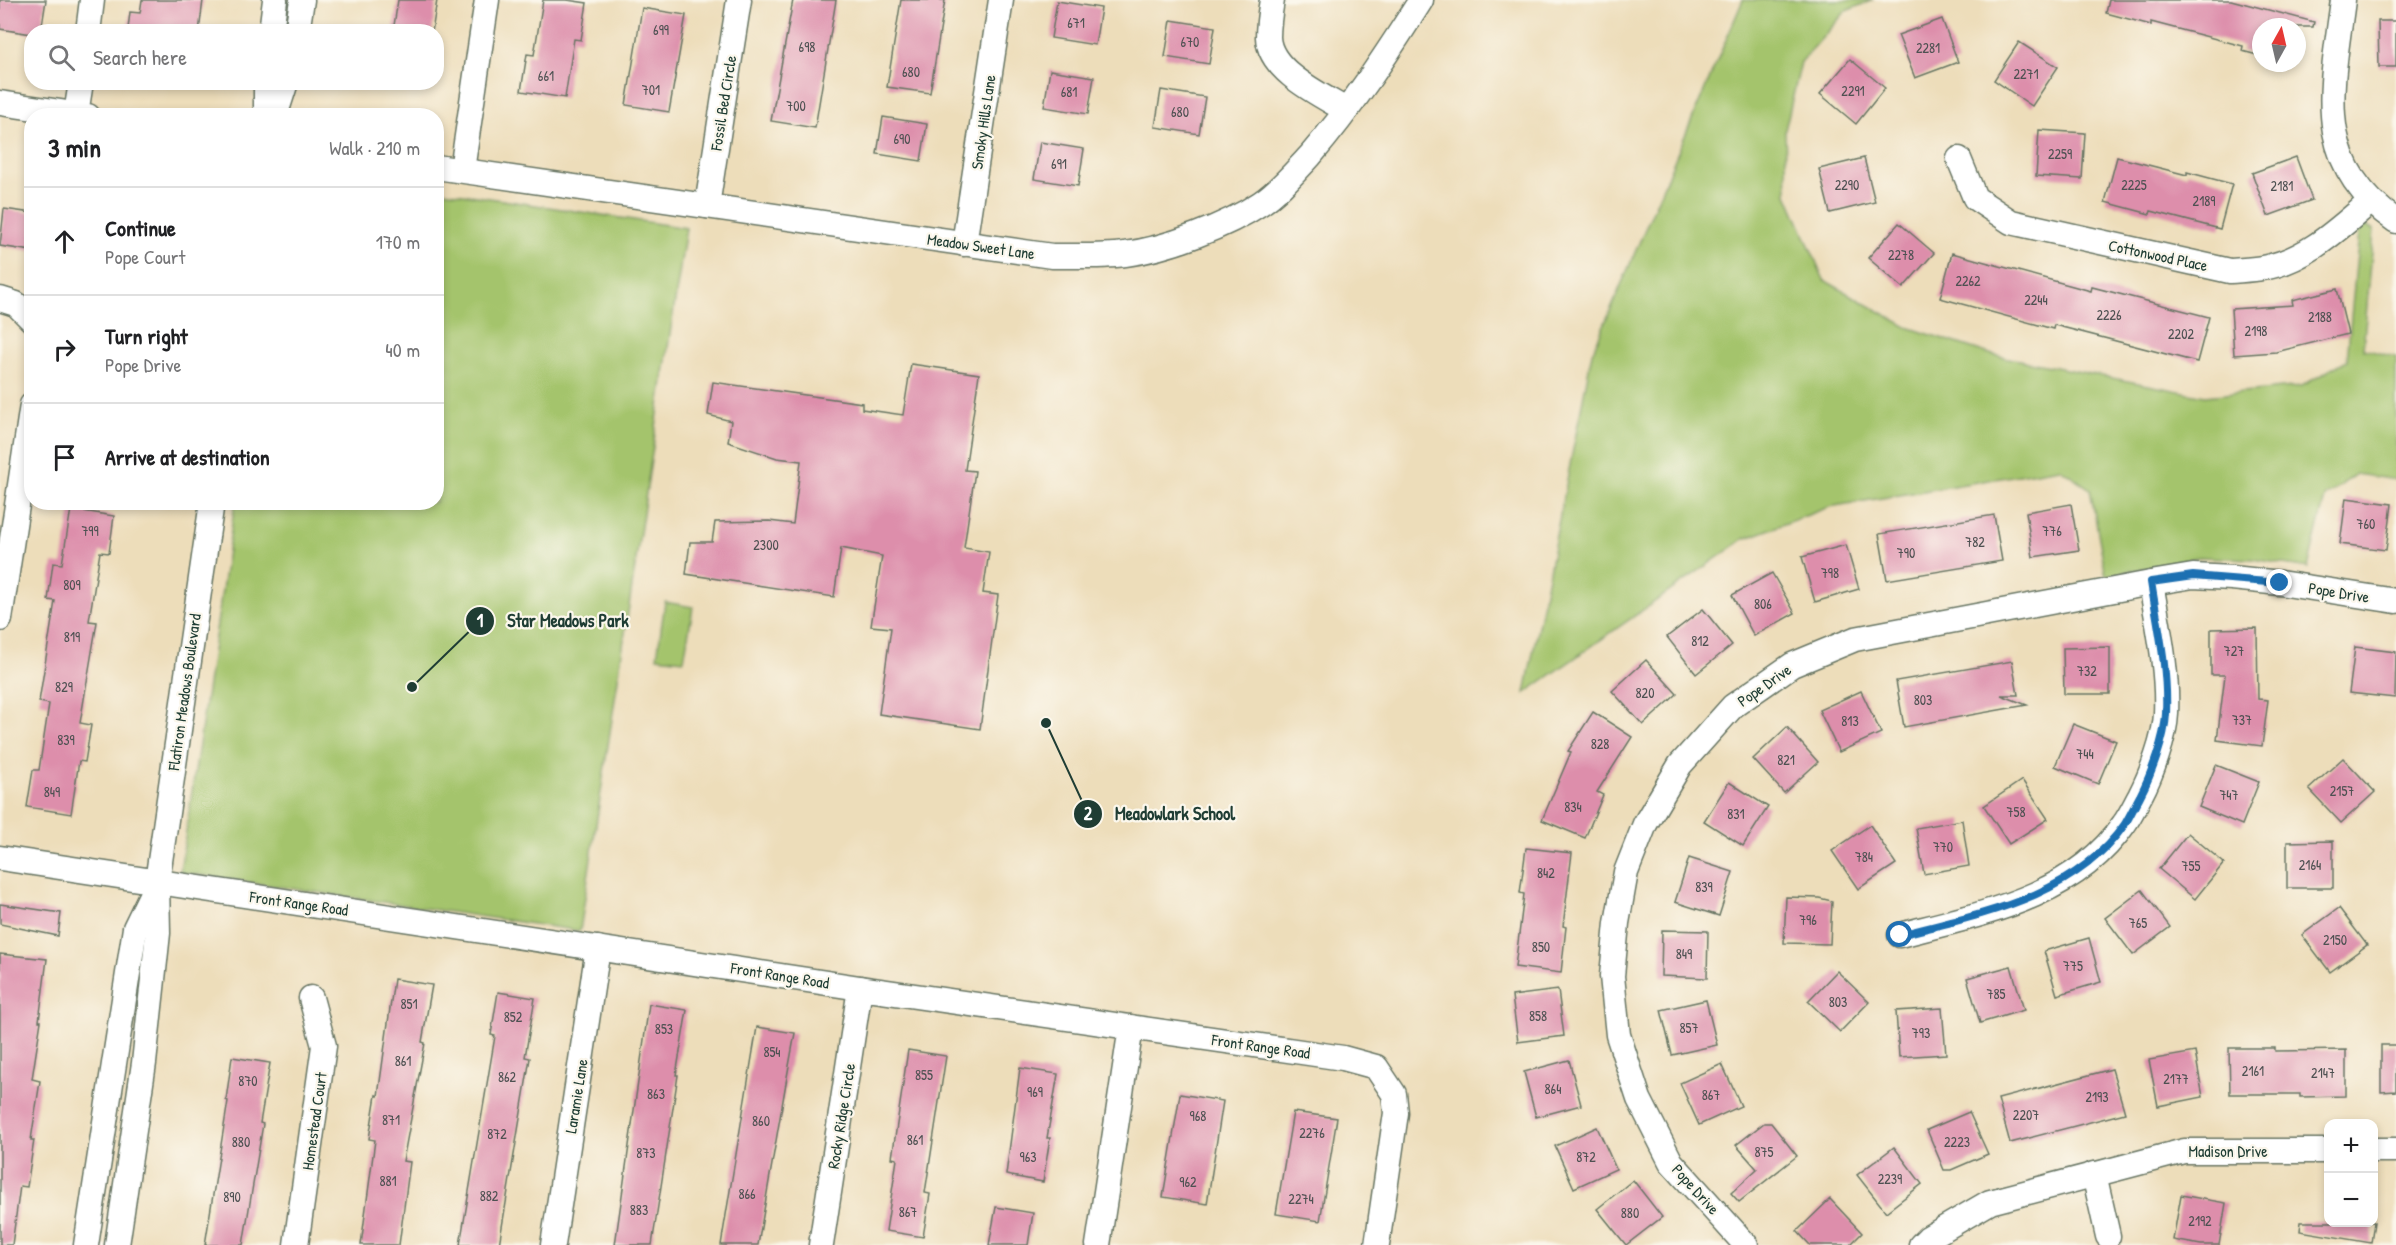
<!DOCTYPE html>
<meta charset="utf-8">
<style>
:root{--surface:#fff;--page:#f2f2f2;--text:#202124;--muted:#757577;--line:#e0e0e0}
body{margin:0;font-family:"Patrick Hand",sans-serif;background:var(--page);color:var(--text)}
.controls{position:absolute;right:18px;bottom:18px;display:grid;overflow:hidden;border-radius:12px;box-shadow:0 3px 9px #0003}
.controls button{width:54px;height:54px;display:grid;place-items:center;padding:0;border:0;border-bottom:2px solid var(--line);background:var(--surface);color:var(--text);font:30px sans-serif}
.compass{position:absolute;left:2252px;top:18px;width:54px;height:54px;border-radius:50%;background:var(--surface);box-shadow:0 3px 9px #0003;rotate:8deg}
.stop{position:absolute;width:18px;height:18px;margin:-14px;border:4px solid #1f6fb2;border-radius:50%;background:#fff}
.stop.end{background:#1f6fb2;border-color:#fff;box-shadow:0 2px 6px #0008}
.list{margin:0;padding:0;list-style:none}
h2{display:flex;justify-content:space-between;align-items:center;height:78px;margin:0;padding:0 24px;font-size:26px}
h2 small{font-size:20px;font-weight:400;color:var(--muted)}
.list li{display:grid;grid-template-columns:39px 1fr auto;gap:18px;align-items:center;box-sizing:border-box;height:108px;padding:0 24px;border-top:2px solid var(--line)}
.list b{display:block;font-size:22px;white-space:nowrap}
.list p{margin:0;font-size:20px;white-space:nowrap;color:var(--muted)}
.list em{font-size:20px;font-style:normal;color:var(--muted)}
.icon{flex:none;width:33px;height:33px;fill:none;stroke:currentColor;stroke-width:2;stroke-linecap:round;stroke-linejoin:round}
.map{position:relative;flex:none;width:2396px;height:1245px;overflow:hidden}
.search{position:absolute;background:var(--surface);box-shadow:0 3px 9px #0003;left:24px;top:24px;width:420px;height:66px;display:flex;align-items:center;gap:15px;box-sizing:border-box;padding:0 21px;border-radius:24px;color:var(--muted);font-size:22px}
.panel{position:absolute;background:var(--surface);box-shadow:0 3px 9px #0003;left:24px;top:108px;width:420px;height:402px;border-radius:24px}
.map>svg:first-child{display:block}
.green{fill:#a4c46c;stroke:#628050;stroke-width:1.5}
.building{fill:#dd8eab}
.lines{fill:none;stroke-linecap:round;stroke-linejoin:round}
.minor-casing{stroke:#677563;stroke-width:27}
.minor{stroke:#fff;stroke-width:24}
.route{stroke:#1f6fb2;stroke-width:8}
.labels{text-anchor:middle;stroke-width:4.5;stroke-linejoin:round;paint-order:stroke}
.number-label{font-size:14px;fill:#4e5152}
.street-label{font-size:16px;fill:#1f3d34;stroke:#fbf7ec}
.leader{fill:none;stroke:#1f3d34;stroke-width:2}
.callout-dot{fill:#1f3d34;stroke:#fbf7ec;stroke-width:2}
.mark-label{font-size:18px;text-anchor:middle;font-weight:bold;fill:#fff}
.callout-label{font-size:18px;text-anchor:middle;font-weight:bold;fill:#1f3d34;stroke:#fbf7ec;stroke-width:4.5;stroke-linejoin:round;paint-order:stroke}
</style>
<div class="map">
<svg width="2396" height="1245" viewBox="0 0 2396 1245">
<rect width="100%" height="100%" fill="#fbf7ec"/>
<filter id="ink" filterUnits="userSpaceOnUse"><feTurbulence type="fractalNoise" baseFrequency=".0167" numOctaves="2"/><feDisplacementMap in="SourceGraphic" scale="12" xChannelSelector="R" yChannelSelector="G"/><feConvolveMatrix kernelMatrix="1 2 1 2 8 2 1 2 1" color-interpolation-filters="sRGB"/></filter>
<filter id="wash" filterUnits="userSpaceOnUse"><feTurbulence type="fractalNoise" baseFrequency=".008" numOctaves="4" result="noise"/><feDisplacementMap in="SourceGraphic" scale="24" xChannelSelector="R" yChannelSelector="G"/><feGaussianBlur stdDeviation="1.35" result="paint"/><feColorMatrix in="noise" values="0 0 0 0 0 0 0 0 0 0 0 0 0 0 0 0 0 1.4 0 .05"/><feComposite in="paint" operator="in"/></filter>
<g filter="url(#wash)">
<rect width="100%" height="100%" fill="#edddba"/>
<!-- green -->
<g class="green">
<polygon points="1743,0 1873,0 1846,11 1801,62 1785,130 1787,194 1824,280 1907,327 1993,355 2205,396 2302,386 2347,360 2360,222 2374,230 2363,349 2396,357 2396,480 2356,474 2325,497 2308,568 2253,559 2199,557 2106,576 2090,489 2060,468 1829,507 1744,539 1525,693 1592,353"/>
<polygon points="437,190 686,228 580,931 180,872 235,503 436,502"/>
<polygon points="665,602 693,607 684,660 657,657"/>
</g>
<g id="blocks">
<!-- building -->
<g class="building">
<polygon points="0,0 46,0 41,32 32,32 32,34 0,29"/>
<polygon points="142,0 203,0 199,32 138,32 128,29 130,12 140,13"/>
<polygon points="398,0 437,0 432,32 393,32"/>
<polygon points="543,0 567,0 587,3 581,40 574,39 565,98 521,91 527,54 534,55"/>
<polygon points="793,0 836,0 815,128 771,121"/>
<polygon points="901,0 945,0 930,93 887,87"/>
<polygon points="2109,0 2231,0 2314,22 2313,27 2261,27 2261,56 2242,51 2243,46 2151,22 2151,25 2106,13"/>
<polygon points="1057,1 1101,8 1095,45 1051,38"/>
<polygon points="642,8 686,15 669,112 626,105"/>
<polygon points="1942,19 1958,62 1915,78 1898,35"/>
<polygon points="1171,20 1215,27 1209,64 1165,57"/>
<polygon points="2378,21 2396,21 2396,67 2379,67"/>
<polygon points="2019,42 2058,67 2032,106 1994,80"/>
<polygon points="1850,59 1885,88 1856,124 1820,94"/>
<polygon points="1050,70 1094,77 1088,114 1044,107"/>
<polygon points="1161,90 1205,97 1199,134 1155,127"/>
<polygon points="883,117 927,124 921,161 877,154"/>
<polygon points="2039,130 2085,133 2082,179 2036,176"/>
<polygon points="1040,142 1084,149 1078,186 1034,179"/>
<polygon points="2117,157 2187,175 2187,172 2232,184 2220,229 2151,211 2150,214 2105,202"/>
<polygon points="2296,157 2312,200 2268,216 2252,173"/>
<polygon points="1864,158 1875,202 1830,213 1819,169"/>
<polygon points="4,209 32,213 32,251 0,246"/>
<polygon points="1899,223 1934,253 1903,288 1868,258"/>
<polygon points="1952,253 2091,291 2092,287 2209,317 2197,362 2054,325 2053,329 1940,298"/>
<polygon points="2337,289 2348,334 2276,352 2234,355 2231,309 2293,305 2292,300"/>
<polygon points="911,364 979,374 965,470 975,471 964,548 989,552 983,593 998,595 980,729 879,714 891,628 871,626 882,556 841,548 834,597 686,574 690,542 712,542 715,522 769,521 793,524 801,461 777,458 728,442 731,421 708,415 713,382 862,403 862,409 903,415"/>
<polygon points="2346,498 2392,504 2386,550 2340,544"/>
<polygon points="2071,504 2079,550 2033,557 2026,512"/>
<polygon points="71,509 114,516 109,553 100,552 89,621 97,622 80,723 91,725 85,762 79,761 71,814 27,807 33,770 39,770 49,704 39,702 55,601 48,600 53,563 62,564"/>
<polygon points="1994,515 2002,561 1887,580 1879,534"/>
<polygon points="1846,545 1859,589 1815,602 1802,557"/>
<polygon points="1772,573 1795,613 1754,636 1732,595"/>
<polygon points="1703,609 1732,645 1696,674 1667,637"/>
<polygon points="2257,628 2258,699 2268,700 2262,746 2217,740 2225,675 2211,675 2211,629"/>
<polygon points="2110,647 2110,694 2064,694 2063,648"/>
<polygon points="2355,647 2396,652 2395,698 2349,693"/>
<polygon points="1646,660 1677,694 1643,725 1612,691"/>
<polygon points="2012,661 2018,695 2001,695 2027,705 1904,727 1896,681"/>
<polygon points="1861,691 1881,733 1839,752 1819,710"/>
<polygon points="1593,712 1632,737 1597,792 1603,795 1585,838 1542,820 1571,752 1568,751"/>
<polygon points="2073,724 2116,741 2098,784 2055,766"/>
<polygon points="1787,727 1818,762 1784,793 1753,759"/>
<polygon points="2343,758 2375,792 2341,823 2309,789"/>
<polygon points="2216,765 2259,782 2242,825 2199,807"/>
<polygon points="2022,780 2048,819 2009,844 1984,806"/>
<polygon points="1729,782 1768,807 1743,846 1704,821"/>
<polygon points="1962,820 1969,866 1924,874 1916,828"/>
<polygon points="1870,825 1896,864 1858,889 1832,851"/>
<polygon points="2188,833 2224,863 2195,899 2159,869"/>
<polygon points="2333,841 2333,888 2287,888 2287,842"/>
<polygon points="1526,848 1572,853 1563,926 1566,927 1561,973 1515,967 1524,894 1520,893"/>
<polygon points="1689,858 1733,872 1719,916 1675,902"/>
<polygon points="2142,890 2170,927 2133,955 2105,918"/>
<polygon points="1786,897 1819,898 1832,901 1830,944 1784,943"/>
<polygon points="0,904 61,913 58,936 0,924"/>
<polygon points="2339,908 2367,945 2330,972 2302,935"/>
<polygon points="1662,930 1708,931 1707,978 1661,976"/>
<polygon points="2089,938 2101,982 2057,995 2044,951"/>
<polygon points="0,954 47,959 39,1021 41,1021 32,1079 40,1081 31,1140 34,1140 27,1187 20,1186 12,1245 0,1245"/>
<polygon points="2011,966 2024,1010 1980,1023 1967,978"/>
<polygon points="1837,971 1869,1002 1840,1032 1808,1001"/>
<polygon points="394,979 432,985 422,1042 425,1043 403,1161 410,1162 399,1245 361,1245 375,1140 369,1139 376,1095 378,1096"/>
<polygon points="1558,990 1564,1036 1518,1042 1512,996"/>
<polygon points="498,992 535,998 525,1057 530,1058 499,1245 460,1245 495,1036 491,1035"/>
<polygon points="1706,1000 1717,1045 1672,1055 1661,1010"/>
<polygon points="649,1004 687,1010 676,1075 678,1075 652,1245 615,1245"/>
<polygon points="1942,1008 1946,1054 1899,1057 1896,1011"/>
<polygon points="757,1027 795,1033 787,1077 758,1245 721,1245"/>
<polygon points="2381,1045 2396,1045 2396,1091 2381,1092"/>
<polygon points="2229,1048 2275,1048 2275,1051 2346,1050 2346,1096 2300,1097 2300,1094 2230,1094"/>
<polygon points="908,1050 946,1056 925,1193 930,1194 923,1237 886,1231 897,1159 892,1158"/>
<polygon points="2195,1052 2203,1097 2158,1106 2149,1060"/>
<polygon points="232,1057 270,1063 260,1123 263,1124 243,1245 205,1245 228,1101 226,1100"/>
<polygon points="1569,1060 1581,1105 1536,1117 1524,1072"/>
<polygon points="1722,1064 1741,1106 1699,1125 1680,1083"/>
<polygon points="1020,1068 1058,1074 1047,1138 1050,1138 1043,1182 1006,1175"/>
<polygon points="2112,1069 2125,1113 2010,1143 1998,1099"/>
<polygon points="1180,1094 1223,1101 1207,1204 1163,1197"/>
<polygon points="1293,1112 1337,1118 1320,1221 1276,1214"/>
<polygon points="1969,1112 1988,1154 1951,1170 1944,1170 1927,1130"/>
<polygon points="1764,1123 1771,1123 1797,1156 1739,1202 1731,1193 1757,1169 1736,1145"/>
<polygon points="1597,1127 1616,1169 1574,1188 1555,1146"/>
<polygon points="1894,1147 1922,1184 1886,1212 1857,1175"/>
<polygon points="1633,1180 1662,1217 1626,1245 1597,1209"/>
<polygon points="2181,1195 2226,1203 2219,1245 2201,1245 2173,1240"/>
<polygon points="1830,1199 1862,1233 1850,1245 1810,1245 1797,1231"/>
<polygon points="996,1207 1033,1213 1028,1245 989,1245"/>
<polygon points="2301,1222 2374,1222 2371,1243 2300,1231"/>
</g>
</g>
</g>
<g filter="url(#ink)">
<use href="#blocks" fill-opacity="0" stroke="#677563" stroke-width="1.5"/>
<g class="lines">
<defs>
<g id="minor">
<path d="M1272,0C1270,12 1268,25 1268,37C1269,71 1321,95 1346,110"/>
<path d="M2343,0C2332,87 2311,162 2396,221"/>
<polyline points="88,32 92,0"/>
<polyline points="271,32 275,0"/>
<polyline points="297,32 302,0"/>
<polyline points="0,103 88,116"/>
<polyline points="76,114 81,82"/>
<polyline points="266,116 266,82"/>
<polyline points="275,116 286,82"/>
<path d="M1959,159L1975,198L2011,222L2230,271C2240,270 2251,270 2262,268C2306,261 2339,228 2371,201"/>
<path d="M436,167L1052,256C1076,256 1101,257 1125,254C1166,249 1227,226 1261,203C1279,191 1295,172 1310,156C1352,107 1387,54 1421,0"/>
<polyline points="462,170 487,0"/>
<polyline points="707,206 739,0"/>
<polyline points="964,244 1001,0"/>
<polyline points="0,299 16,304 32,320"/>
<polyline points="0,619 32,405"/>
<polyline points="0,858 860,988 1343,1058 1376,1067 1394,1094 1396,1113 1377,1245"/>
<path d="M1900,935C1981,914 2073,898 2124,824C2130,816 2135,805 2140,796C2151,775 2165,738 2166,714C2168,670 2158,626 2151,583"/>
<polyline points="2374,1150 2396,1150"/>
<polyline points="2094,1174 2108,1236"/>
<polyline points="86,1245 135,928 155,887"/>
<polyline points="117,1245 144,1063 158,933 157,882 212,502"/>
<polyline points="296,1245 324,1046 311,998"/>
<polyline points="553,1245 598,948"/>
<polyline points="821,1245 860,988"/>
<polyline points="1098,1245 1131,1027"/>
<polyline points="1746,1245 1671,1162 1639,1099 1618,1035 1612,976 1617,923 1626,872 1645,824 1680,765 1733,706 1792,665 1855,639 2151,583 2193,576 2232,578 2280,583 2396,601"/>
<polyline points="1921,1245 1928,1238 1990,1202 2184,1151 2328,1151"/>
</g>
</defs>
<!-- minor casing -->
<use href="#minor" class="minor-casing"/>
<!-- minor -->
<use href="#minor" class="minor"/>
</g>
</g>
<g class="lines" filter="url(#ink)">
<!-- route -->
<path class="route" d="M1900,935C1981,914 2073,898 2125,824C2130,816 2135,805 2140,796C2151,775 2165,738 2166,714C2168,669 2158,626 2151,582L2193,576L2280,583"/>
</g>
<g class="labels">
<!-- number labels -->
<g class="number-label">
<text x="1076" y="28">671</text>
<text x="661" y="35">699</text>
<text x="1190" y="47">670</text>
<text x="807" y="52">698</text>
<text x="1928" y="53">2281</text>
<text x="911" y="77">680</text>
<text x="2026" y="79">2271</text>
<text x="546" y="81">661</text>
<text x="651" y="95">701</text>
<text x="1853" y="96">2291</text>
<text x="1069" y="97">681</text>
<text x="796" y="111">700</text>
<text x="1180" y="117">680</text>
<text x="902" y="144">690</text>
<text x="2060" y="159">2259</text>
<text x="1059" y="169">691</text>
<text x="1847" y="190">2290</text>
<text x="2134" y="190">2225</text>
<text x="2282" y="191">2181</text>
<text x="2204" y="206">2189</text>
<text x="1901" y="260">2278</text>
<text x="1968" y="286">2262</text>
<text x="2036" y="305">2244</text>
<text x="2109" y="320">2226</text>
<text x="2320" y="322">2188</text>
<text x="2256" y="336">2198</text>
<text x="2181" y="339">2202</text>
<text x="2366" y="529">760</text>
<text x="90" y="536">799</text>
<text x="2052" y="536">776</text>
<text x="1975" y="547">782</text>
<text x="766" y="550">2300</text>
<text x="1906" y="558">790</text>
<text x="1830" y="578">798</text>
<text x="72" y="590">809</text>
<text x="1763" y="609">806</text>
<text x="72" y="642">819</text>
<text x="1700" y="646">812</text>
<text x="2234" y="656">727</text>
<text x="2087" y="676">732</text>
<text x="64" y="692">829</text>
<text x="1645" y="698">820</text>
<text x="1923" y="705">803</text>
<text x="2242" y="725">737</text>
<text x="1850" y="726">813</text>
<text x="66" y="745">839</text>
<text x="1600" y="749">828</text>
<text x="2085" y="759">744</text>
<text x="1786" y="765">821</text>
<text x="2342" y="796">2157</text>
<text x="52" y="797">849</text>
<text x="2229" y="800">747</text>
<text x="1573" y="812">834</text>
<text x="2016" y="817">758</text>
<text x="1736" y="819">831</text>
<text x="1943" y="852">770</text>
<text x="1864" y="862">784</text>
<text x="2310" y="870">2164</text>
<text x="2191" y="871">755</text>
<text x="1546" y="878">842</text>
<text x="1704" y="892">839</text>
<text x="1808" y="925">796</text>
<text x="2138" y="928">765</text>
<text x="2335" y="945">2150</text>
<text x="1541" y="952">850</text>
<text x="1684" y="959">849</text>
<text x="2073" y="971">775</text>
<text x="1996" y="999">785</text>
<text x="1838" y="1007">803</text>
<text x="409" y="1009">851</text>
<text x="1538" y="1021">858</text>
<text x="513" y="1022">852</text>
<text x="1689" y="1033">857</text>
<text x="664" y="1034">853</text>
<text x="1921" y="1038">793</text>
<text x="772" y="1057">854</text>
<text x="403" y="1066">861</text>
<text x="2253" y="1076">2161</text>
<text x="2323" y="1078">2147</text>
<text x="924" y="1080">855</text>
<text x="507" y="1082">862</text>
<text x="2176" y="1084">2177</text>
<text x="248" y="1086">870</text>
<text x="1553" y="1094">864</text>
<text x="1035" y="1097">969</text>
<text x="656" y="1099">863</text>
<text x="1711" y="1100">867</text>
<text x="2097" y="1102">2193</text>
<text x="2026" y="1120">2207</text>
<text x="1198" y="1121">968</text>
<text x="391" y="1125">871</text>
<text x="761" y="1126">860</text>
<text x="1312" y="1138">2276</text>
<text x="497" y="1139">872</text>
<text x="915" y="1145">861</text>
<text x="241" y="1147">880</text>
<text x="1957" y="1147">2223</text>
<text x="1764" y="1157">875</text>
<text x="646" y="1158">873</text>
<text x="1028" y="1162">963</text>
<text x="1586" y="1162">872</text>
<text x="1890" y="1184">2239</text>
<text x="388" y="1186">881</text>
<text x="1188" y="1187">962</text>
<text x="747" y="1199">866</text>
<text x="489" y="1201">882</text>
<text x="232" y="1202">890</text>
<text x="1301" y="1204">2274</text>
<text x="639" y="1215">883</text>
<text x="908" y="1217">867</text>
<text x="1630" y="1218">880</text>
<text x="2200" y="1226">2192</text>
</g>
<!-- street labels -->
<g class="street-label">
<text transform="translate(723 103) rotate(-81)" y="6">Fossil Bed Circle</text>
<text transform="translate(983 122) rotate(-82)" y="6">Smoky Hills Lane</text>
<text transform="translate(981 246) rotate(8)" y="6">Meadow Sweet Lane</text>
<text transform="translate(2158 255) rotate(12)" y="6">Cottonwood Place</text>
<text transform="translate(2339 592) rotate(9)" y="6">Pope Drive</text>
<text transform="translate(1764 685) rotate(-35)" y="6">Pope Drive</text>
<text transform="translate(184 692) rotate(-82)" y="6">Flatiron Meadows Boulevard</text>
<text transform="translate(299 903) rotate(8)" y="6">Front Range Road</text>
<text transform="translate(780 975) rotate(9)" y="6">Front Range Road</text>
<text transform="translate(1261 1046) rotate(8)" y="6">Front Range Road</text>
<text transform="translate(576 1096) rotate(-81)" y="6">Laramie Lane</text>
<text transform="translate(841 1116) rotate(-81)" y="6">Rocky Ridge Circle</text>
<text transform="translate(314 1121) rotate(-82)" y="6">Homestead Court</text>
<text x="2228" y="1157">Madison Drive</text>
<text transform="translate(1696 1189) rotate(48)" y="6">Pope Drive</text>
</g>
</g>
<!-- callouts -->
<path class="leader" d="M412 687L480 621M1046 723L1088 814"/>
<g class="callout-dot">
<circle cx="412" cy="687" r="6"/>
<circle cx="1046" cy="723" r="6"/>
<circle cx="480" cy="621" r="15"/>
<circle cx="1088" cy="814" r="15"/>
</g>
<g class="mark-label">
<text x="480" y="627">1</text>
<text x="1088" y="820">2</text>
</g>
<g class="callout-label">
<text x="568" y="627">Star Meadows Park</text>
<text x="1175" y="820">Meadowlark School</text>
</g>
</svg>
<div class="controls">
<button>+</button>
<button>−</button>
</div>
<svg class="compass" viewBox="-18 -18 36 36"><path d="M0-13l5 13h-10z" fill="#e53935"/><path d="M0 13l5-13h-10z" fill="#757577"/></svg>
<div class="stop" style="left:1900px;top:935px"></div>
<div class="stop end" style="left:2280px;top:583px"></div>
<div class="search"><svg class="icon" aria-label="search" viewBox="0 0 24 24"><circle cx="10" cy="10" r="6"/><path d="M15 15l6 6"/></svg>Search here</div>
<section class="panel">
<h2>3 min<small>Walk · 210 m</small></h2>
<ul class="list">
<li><svg class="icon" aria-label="ahead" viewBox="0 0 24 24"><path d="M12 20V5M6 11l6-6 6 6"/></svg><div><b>Continue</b><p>Pope Court</p></div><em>170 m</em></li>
<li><svg class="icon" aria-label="right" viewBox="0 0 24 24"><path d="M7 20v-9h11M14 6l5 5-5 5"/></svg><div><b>Turn right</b><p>Pope Drive</p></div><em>40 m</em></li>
<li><svg class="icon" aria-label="arrive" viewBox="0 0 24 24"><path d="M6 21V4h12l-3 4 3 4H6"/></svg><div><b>Arrive at destination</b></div></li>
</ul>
</section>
</div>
